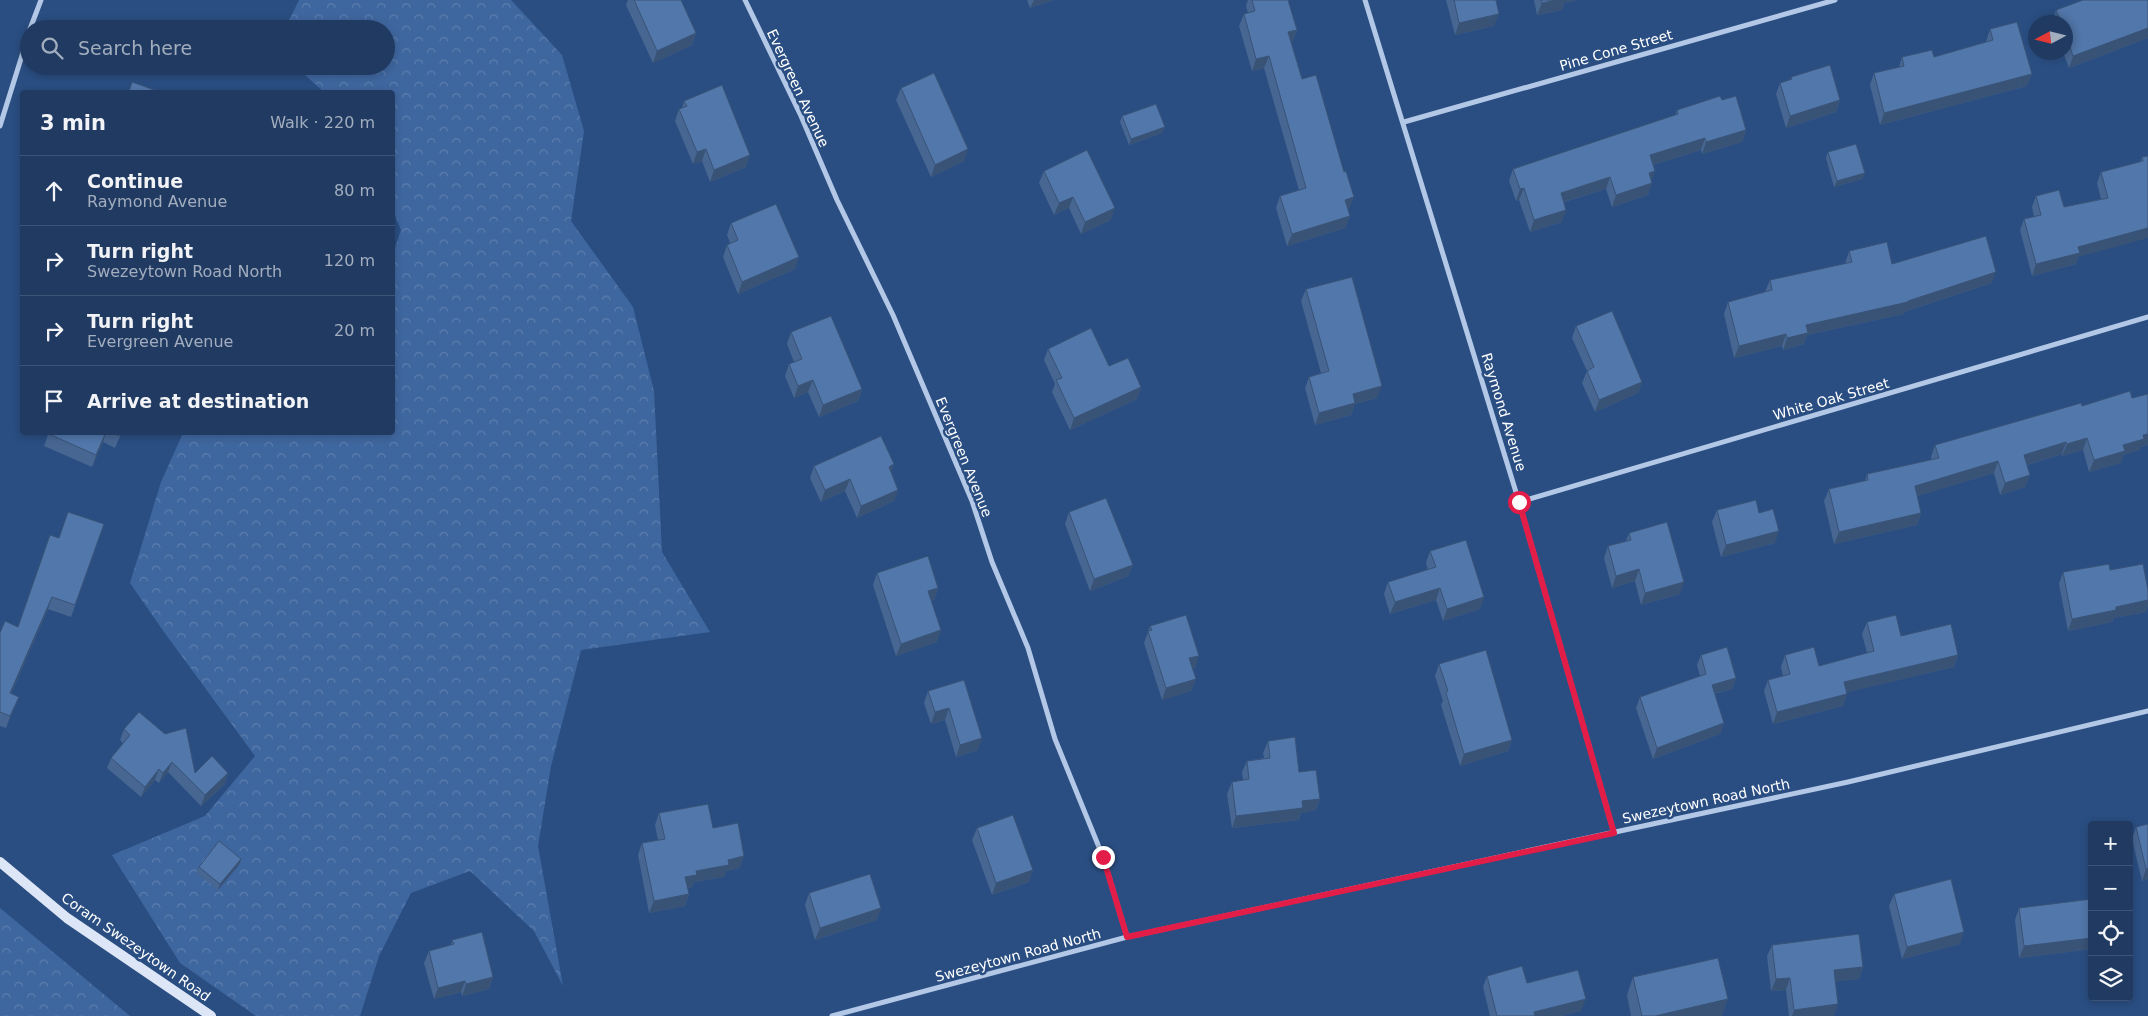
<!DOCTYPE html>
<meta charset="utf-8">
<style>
:root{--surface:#203a62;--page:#284168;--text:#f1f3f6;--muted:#a2adbe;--line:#3d5477}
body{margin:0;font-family:"DejaVu Sans",sans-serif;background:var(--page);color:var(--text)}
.controls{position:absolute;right:15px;bottom:15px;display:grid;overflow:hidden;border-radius:5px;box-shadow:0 2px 8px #0003}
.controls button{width:45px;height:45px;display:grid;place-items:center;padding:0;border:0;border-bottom:1px solid var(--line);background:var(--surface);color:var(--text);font:25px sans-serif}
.compass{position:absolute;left:2028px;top:15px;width:45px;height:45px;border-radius:50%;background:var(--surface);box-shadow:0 2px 8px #0003;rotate:263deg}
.stop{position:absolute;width:15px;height:15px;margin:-11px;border:4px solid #e11d48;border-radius:50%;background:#fff}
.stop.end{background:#e11d48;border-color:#fff;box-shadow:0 1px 5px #0008}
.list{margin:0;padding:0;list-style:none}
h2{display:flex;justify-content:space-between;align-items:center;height:65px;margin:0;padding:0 20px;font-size:21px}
h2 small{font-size:16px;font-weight:400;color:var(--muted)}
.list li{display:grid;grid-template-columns:32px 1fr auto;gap:15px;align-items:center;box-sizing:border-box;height:70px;padding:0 20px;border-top:1px solid var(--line)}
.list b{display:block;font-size:19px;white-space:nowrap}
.list p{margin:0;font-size:16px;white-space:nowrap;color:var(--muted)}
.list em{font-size:16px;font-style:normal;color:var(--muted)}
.icon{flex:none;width:28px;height:28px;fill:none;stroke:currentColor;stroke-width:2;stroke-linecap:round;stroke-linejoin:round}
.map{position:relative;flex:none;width:2148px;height:1016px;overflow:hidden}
.search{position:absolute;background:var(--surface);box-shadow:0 2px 8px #0003;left:20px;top:20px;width:375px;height:55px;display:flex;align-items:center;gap:12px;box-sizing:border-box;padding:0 18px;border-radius:28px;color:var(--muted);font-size:19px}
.panel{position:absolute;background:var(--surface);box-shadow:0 2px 8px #0003;left:20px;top:90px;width:375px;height:345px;border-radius:5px}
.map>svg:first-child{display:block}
.forest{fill:url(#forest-crowns)}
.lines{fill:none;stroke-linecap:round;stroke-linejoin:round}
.street{stroke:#b3c8e6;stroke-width:5}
.secondary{stroke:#dce6f6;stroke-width:10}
.wall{fill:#476692}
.shaded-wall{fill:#395377}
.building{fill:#5277aa;stroke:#395377}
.route{stroke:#e11d48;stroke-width:6}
.labels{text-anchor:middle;stroke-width:5;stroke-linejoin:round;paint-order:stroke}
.street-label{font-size:14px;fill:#fff;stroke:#2a4e82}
</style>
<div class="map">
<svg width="2148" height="1016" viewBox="0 0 2148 1016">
<defs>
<pattern id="forest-crowns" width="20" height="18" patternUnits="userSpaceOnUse" patternTransform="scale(1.25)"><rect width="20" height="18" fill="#3f679f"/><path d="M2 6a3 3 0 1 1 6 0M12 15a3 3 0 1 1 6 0" fill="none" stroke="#5c7ead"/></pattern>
</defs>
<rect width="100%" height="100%" fill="#2a4e82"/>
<!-- forest -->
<g class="forest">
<polygon points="299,0 511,0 562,55 584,131 571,221 633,307 654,391 662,552 710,632 581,650 551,766 538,846 563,986 534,931 470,871 411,893 379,956 360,1016 256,1016 180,963 112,855 205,816 255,756 164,632 130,583 161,482 183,433 392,432 392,257 401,230 393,210 392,92 324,92 295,66 386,66 386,29 285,29"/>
<polygon points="0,908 130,1016 0,1016"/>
</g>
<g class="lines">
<!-- street -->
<g class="street">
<polyline points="745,0 801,116 837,200 893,315 972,501 992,562 1028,648 1055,739 1103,857 1127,937"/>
<polyline points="1365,0 1519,502 1614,833"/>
<polyline points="30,29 41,0"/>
<polyline points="1404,122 1835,0"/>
<polyline points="0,126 29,33"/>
<polyline points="1519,502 2148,317"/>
<polyline points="832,1016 1127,937 1848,782 2148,711"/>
</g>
<!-- secondary -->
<polyline class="secondary" points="0,862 67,918 211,1016"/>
</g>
<!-- wall -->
<g class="wall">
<polygon points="628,0 681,0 696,33 692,45 653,63 626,5"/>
<polygon points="1027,0 1053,0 1030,8"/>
<polygon points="1248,0 1288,0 1297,30 1292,42 1291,42 1302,79 1349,209 1347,209 1350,216 1345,228 1287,246 1276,208 1280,196 1299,190 1264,68 1252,71 1239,26 1244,14 1248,13 1246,6"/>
<polygon points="1446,0 1496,0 1494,26 1455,35"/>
<polygon points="1534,0 1578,0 1564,3 1562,10 1537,15"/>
<polygon points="2148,0 2148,38 2069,68 2063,52 2066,52 2066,22 2052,22 2056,10"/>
<polygon points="1990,29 2027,86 1880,125 1870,85 1874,73 1899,67 1902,57 1934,57 1986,42"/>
<polygon points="1791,77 1840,100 1836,112 1786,128 1776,94 1780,83 1791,79"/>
<polygon points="901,88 964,161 931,177 896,100"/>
<polygon points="1722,100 1746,130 1742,142 1702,154 1701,150 1653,165 1655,171 1651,181 1648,195 1612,207 1606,189 1564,202 1562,222 1530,232 1519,200 1516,201 1509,181 1513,169 1675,116 1677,110"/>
<polygon points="684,101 746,167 710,182 702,161 693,164 675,121 679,109 682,108"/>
<polygon points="1122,116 1162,133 1129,145 1120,122"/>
<polygon points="1828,152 1865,173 1862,179 1834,187 1826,158"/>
<polygon points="2148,156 2078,257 2076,264 2032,276 2020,230 2024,219 2034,217 2032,207 2036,196 2064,207 2101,199 2097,183 2101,172 2140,162 2142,157"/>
<polygon points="1044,171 1111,220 1081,234 1069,208 1054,215 1039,183"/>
<polygon points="731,223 795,269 738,294 723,257 727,245 730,243 727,235"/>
<polygon points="1849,251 1892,264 1992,283 1904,312 1904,314 1807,335 1804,344 1783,350 1782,346 1734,358 1724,314 1728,302 1765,292 1770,280 1845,264"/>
<polygon points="1306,289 1377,398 1355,404 1351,415 1315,425 1305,388 1309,377 1321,373 1301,301"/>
<polygon points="1576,326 1642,382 1638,393 1595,412 1582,383 1587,371 1572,338"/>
<polygon points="791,332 862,389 858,401 819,417 808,392 794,398 785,376 789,364 794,362 787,344"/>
<polygon points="1048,349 1141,387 1137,399 1070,430 1052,392 1055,384 1044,360"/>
<polygon points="2148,394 2148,445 2141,447 2140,450 2123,455 2121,463 2089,472 2083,450 2062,456 2062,454 2027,465 2030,475 2025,487 2000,495 1994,473 1917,496 1921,513 1917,525 1834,544 1824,501 1829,489 1865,481 1867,474 1932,460 1931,457 1935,445 2082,406 2132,398"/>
<polygon points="49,432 122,432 115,448 103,442 92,467 44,446"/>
<polygon points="814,466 891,472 898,490 894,501 857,518 845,491 821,502 810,478"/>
<polygon points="1717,510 1759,513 1775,543 1721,557 1712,522"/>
<polygon points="1069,512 1133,565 1128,576 1090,591 1065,524"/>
<polygon points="104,524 71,617 48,609 11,694 19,697 14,709 6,728 0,726 0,633 18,627 59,538"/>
<polygon points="1629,533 1680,594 1641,605 1635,581 1612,588 1604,558 1608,546 1626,541"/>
<polygon points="1430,551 1480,609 1443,621 1436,600 1390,614 1384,594 1388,582 1428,570 1426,563"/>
<polygon points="2110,570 2148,590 2148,605 2146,612 2114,618 2112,622 2068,631 2059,584 2063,572"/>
<polygon points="877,573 938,588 934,600 931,601 937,642 896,656 873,585"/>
<polygon points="1867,622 1901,636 1958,655 1954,667 1847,692 1843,706 1773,724 1764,691 1768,680 1783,676 1781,667 1785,655 1819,666 1867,653 1862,634"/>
<polygon points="1150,626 1195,668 1192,668 1196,679 1191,691 1162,700 1144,643"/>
<polygon points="1701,655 1736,678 1732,689 1714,694 1724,723 1720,734 1653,759 1636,708 1640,697 1700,676 1697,665"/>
<polygon points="1439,664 1512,740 1508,751 1460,766 1441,705 1443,701 1435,676"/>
<polygon points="964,680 978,750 956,757 945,720 931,724 924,703 928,691"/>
<polygon points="124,729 195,773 228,773 225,784 201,806 168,772 159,783 155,780 141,797 107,768 111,758 123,743 120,740"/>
<polygon points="1268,741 1299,772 1320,799 1316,810 1301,813 1299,820 1232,828 1227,794 1232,782 1243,780 1242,772 1247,761 1264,758 1263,753"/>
<polygon points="659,813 713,828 740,868 726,871 724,877 694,882 692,887 688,888 689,894 685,906 649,913 638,855 642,843 658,840 655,825"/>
<polygon points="2148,824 2148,879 2142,881 2132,839 2136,827"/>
<polygon points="977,828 1029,882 992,895 972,840"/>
<polygon points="241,859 239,865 218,890 196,873 199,867"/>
<polygon points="809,893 877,920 815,940 805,905"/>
<polygon points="1894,894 1960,944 1902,959 1889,906"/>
<polygon points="2092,899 2092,949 2019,958 2015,920 2019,908"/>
<polygon points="452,940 493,977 489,989 462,996 461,992 434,999 424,963 429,951 451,945"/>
<polygon points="1772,945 1863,967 1859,979 1836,981 1834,1016 1789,1016 1786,990 1771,991 1767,956"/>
<polygon points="1487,976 1527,983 1581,1011 1561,1016 1490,1016 1483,987"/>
<polygon points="1633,977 1722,1016 1631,1016 1627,995"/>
</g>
<!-- shaded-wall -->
<g class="shaded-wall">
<polygon points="1034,0 1053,0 1030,8"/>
<polygon points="1556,0 1578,0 1564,3 1562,10 1537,15 1542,3"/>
<polygon points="1499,14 1494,26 1455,35 1459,23"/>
<polygon points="2148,28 2148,38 2069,68 2073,56"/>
<polygon points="1297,30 1292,42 1284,44 1288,32"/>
<polygon points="696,33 692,45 653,63 657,51"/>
<polygon points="1269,56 1264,68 1252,71 1256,59"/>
<polygon points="2032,74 2027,86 1880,125 1884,113"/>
<polygon points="1840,100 1836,112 1786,128 1790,116"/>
<polygon points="1165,127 1162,133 1129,145 1131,139"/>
<polygon points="1746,130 1742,142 1702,154 1706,142"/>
<polygon points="1705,138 1701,150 1646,167 1650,155"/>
<polygon points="706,149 702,161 693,164 697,152"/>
<polygon points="968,149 964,161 931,177 935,165"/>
<polygon points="750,155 746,167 710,182 714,170"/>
<polygon points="1655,171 1651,183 1649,173"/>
<polygon points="1865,173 1862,179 1834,187 1837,181"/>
<polygon points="1610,177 1606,189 1556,204 1561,193"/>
<polygon points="1652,183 1648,195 1612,207 1616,195"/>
<polygon points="1524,188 1519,200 1516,201 1520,189"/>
<polygon points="1073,197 1069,208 1054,215 1059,203"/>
<polygon points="1354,197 1349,209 1340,212 1345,200"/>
<polygon points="1115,208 1111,220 1081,234 1085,222"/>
<polygon points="1566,210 1562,222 1530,232 1534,220"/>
<polygon points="1350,216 1345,228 1287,246 1292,234"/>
<polygon points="2148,228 2148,238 2078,257 2076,264 2032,276 2036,264 2078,247"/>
<polygon points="799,257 795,269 738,294 742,282"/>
<polygon points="1996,272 1992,283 1904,312 1904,314 1807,335 1804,344 1783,350 1787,338 1806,325 1908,301"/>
<polygon points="1786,334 1782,346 1734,358 1739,346"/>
<polygon points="813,380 808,392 794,398 798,386"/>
<polygon points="1642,382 1638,393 1595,412 1599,400"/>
<polygon points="1382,386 1377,398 1355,404 1351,415 1315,425 1319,413 1353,394"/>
<polygon points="1141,387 1137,399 1070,430 1074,418"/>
<polygon points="862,389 858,401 819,417 823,405"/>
<polygon points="106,432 103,442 92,467 96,455"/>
<polygon points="2148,434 2148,445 2141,447 2140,450 2123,455 2121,463 2089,472 2094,460 2123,445 2143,435"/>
<polygon points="2087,438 2083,450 2062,456 2067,444"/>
<polygon points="2066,442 2062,454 2019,467 2024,455"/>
<polygon points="1998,461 1994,473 1911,498 1915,486"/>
<polygon points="894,464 890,476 889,467"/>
<polygon points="2030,475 2025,487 2000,495 2005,483"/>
<polygon points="850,479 845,491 821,502 825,490"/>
<polygon points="898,490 894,501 857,518 861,506"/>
<polygon points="1921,513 1917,525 1834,544 1839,532"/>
<polygon points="1779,531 1775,543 1721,557 1726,545"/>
<polygon points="1133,565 1128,576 1090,591 1094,579"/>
<polygon points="1639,569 1635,581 1612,588 1616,576"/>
<polygon points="1684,582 1680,594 1641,605 1645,593"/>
<polygon points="938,588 934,600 923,603 928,591"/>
<polygon points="1440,588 1436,600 1390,614 1395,602"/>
<polygon points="52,597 48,609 6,705 10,693"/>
<polygon points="1484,597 1480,609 1443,621 1447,609"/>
<polygon points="2148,600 2148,605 2146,612 2114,618 2112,622 2068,631 2072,619 2116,607"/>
<polygon points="941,630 937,642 896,656 901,644"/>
<polygon points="1958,655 1954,667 1840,694 1844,682"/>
<polygon points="1199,656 1195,668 1185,670 1189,658"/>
<polygon points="1736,678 1732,689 1708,695 1712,685"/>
<polygon points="1196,679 1191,691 1162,700 1166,688"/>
<polygon points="1847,694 1843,706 1773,724 1777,712"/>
<polygon points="19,697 14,709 6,728 10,716"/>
<polygon points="949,708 945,720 931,724 935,712"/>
<polygon points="1724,723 1720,734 1653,759 1657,748"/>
<polygon points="982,738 978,750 956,757 960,745"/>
<polygon points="1512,740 1508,751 1460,766 1464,754"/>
<polygon points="172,762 168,772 159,783 163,773"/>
<polygon points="159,769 155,780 141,797 145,787"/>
<polygon points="228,773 225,784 201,806 205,795"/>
<polygon points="1320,799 1316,810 1301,813 1299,820 1232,828 1236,816 1302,801"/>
<polygon points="744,856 740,868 726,871 724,877 694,882 692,887 681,889 685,877 696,871 728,860"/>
<polygon points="241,859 239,865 218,890 220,884"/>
<polygon points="2148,868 2148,879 2142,881 2146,869"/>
<polygon points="1033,870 1029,882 992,895 996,883"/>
<polygon points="689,894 685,906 649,913 654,901"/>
<polygon points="881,908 877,920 815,940 820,928"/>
<polygon points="1964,932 1960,944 1902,959 1907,947"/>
<polygon points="2092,938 2092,949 2019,958 2024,946"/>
<polygon points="1863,967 1859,979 1830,982 1834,970"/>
<polygon points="493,977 489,989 462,996 466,984"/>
<polygon points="1790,978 1786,990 1771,991 1776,979"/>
<polygon points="465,981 461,992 434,999 438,988"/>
<polygon points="1586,999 1581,1011 1561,1016 1533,1016 1534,1012"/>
<polygon points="1728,999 1722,1016 1655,1016"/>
<polygon points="1838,1004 1834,1016 1792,1016 1794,1010"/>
</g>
<!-- building -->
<g class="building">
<polygon points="634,0 681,0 696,33 657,51"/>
<polygon points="1252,0 1288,0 1297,30 1288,32 1302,79 1316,75 1344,172 1346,171 1354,197 1345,200 1350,216 1292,234 1280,196 1306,188 1269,56 1256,59 1244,14 1255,11"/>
<polygon points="1454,0 1496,0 1499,14 1459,23"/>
<polygon points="1541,0 1556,0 1542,3"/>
<polygon points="2083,0 2148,0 2148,28 2073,56 2066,35 2066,22 2061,22 2056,10"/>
<polygon points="2017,22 2032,74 1884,113 1874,73 1904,66 1902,57 1932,50 1934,57 1993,40 1990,29"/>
<polygon points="1830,65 1840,100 1790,116 1780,83 1792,79 1791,77"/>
<polygon points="934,73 968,149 935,165 901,88"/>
<polygon points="132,82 160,92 129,92"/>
<polygon points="722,85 750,155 714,170 706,149 697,152 679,109 687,106 684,101"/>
<polygon points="1720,96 1722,100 1736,96 1746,130 1706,142 1705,138 1650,155 1655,171 1649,173 1652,183 1616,195 1610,177 1561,193 1566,210 1534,220 1524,188 1520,189 1513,169 1678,114 1677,110"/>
<polygon points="1156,104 1165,127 1131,139 1122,116"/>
<polygon points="1856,144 1865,173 1837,181 1828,152"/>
<polygon points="1087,150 1115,208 1085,222 1073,197 1059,203 1044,171"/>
<polygon points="2148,156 2148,228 2078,247 2080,253 2036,264 2024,219 2041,215 2036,196 2059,190 2064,207 2108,198 2101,172 2143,161 2142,157"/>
<polygon points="776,204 799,257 742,282 727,245 738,240 731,223"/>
<polygon points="1986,236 1996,272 1908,301 1908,302 1806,325 1808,333 1787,338 1786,334 1739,346 1728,302 1772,290 1770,280 1852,262 1849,251 1887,242 1892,264"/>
<polygon points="1352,277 1382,386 1353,394 1355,403 1319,413 1309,377 1329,371 1306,289"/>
<polygon points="1612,311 1642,382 1599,400 1587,371 1594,367 1576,326"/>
<polygon points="831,316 862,389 823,405 813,380 798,386 789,364 802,359 791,332"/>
<polygon points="1091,328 1109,366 1128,358 1141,387 1074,418 1056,380 1062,378 1048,349"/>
<polygon points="2130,391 2132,398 2148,394 2148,434 2143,435 2144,439 2123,445 2125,451 2094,460 2087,438 2067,444 2066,442 2024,455 2030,475 2005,483 1998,461 1915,486 1921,513 1839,532 1829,489 1868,480 1867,474 1939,458 1935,445 2081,403 2082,406"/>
<polygon points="49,432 106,432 96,455 49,434"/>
<polygon points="112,432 121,432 119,436"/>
<polygon points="881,436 894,464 889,467 898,490 861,506 850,479 825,490 814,466"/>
<polygon points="1106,498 1133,565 1094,579 1069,512"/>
<polygon points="1756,500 1759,513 1773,509 1779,531 1726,545 1717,510"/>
<polygon points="68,512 104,524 75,605 52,597 10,693 19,697 10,716 0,712 0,633 5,621 18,627 50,535 59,538"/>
<polygon points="1667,522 1684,582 1645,593 1639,569 1616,576 1608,546 1631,540 1629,533"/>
<polygon points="1466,540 1484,597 1447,609 1440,588 1395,602 1388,582 1436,567 1430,551"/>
<polygon points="928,556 938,588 928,591 941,630 901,644 877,573"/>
<polygon points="2109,564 2110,570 2143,564 2148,590 2148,600 2116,607 2116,610 2072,619 2063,572"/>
<polygon points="1186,615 1199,656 1189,658 1196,679 1166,688 1148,631 1152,630 1150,626"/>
<polygon points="1896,615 1901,636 1951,624 1958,655 1844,682 1847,694 1777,712 1768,680 1790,674 1785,655 1814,647 1819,666 1874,651 1867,622"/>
<polygon points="1727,647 1736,678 1712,685 1724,723 1657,748 1640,697 1706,674 1701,655"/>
<polygon points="1486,650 1512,740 1464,754 1446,693 1448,691 1439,664"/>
<polygon points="964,680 982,738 960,745 949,708 935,712 928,691"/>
<polygon points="139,712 165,734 186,728 195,773 212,756 228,773 205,795 172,762 163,773 159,769 145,787 111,758 130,735 124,729"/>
<polygon points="1295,737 1299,772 1316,770 1320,799 1302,801 1303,808 1236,816 1232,782 1249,779 1247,761 1270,758 1268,741"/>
<polygon points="708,804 713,828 738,823 744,856 728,860 729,865 696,871 697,875 685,877 689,894 654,901 642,843 665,839 659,813"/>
<polygon points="1013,815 1033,870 996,883 977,828"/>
<polygon points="2148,824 2148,868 2146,869 2136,827"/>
<polygon points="219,841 241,859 220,884 199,867"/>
<polygon points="870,874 881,908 820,928 809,893"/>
<polygon points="1951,879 1964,932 1907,947 1894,894"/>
<polygon points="2092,899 2092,938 2024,946 2019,908"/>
<polygon points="482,932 493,977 466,984 465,981 438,988 429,951 454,944 452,940"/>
<polygon points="1859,934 1863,967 1834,970 1838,1004 1794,1010 1790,978 1776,979 1772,945"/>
<polygon points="1718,958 1728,999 1655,1016 1642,1016 1633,977"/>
<polygon points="1522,966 1527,983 1578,970 1586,999 1534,1012 1535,1016 1497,1016 1487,976"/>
</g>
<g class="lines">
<!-- route -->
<polyline class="route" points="1103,857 1127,937 1614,833 1519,502"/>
</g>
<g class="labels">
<!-- street labels -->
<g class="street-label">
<text transform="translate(1616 50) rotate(-16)" y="5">Pine Cone Street</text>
<text transform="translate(798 88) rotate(65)" y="5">Evergreen Avenue</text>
<text transform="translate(1831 399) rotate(-16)" y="5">White Oak Street</text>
<text transform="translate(1504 412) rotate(73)" y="5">Raymond Avenue</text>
<text transform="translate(964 457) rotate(68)" y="5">Evergreen Avenue</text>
<text transform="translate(1706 801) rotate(-12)" y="5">Swezeytown Road North</text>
<text transform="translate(136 947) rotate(35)" y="5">Coram Swezeytown Road</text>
<text transform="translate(1018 955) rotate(-15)" y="5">Swezeytown Road North</text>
</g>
</g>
</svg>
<div class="controls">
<button>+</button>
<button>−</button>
<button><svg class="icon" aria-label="locate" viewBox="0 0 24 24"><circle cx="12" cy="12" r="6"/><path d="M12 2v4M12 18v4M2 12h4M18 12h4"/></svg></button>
<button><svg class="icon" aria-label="layers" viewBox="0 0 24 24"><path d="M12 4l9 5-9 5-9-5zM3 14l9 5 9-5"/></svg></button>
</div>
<svg class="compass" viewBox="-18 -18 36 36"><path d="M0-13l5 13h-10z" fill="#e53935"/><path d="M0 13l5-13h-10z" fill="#a2adbe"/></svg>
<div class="stop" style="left:1519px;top:502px"></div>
<div class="stop end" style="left:1103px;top:857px"></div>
<div class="search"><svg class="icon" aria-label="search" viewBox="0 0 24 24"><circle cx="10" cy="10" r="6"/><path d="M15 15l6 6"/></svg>Search here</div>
<section class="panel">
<h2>3 min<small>Walk · 220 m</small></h2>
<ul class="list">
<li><svg class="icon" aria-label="ahead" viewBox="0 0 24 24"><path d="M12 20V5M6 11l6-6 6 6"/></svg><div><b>Continue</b><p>Raymond Avenue</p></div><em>80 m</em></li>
<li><svg class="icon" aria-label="right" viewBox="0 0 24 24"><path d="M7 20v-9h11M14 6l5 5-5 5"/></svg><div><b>Turn right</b><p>Swezeytown Road North</p></div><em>120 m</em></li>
<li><svg class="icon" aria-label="right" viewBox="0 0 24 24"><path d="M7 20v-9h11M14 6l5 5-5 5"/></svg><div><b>Turn right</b><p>Evergreen Avenue</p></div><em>20 m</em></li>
<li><svg class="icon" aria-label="arrive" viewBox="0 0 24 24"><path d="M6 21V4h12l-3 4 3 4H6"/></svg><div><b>Arrive at destination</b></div></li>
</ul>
</section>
</div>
